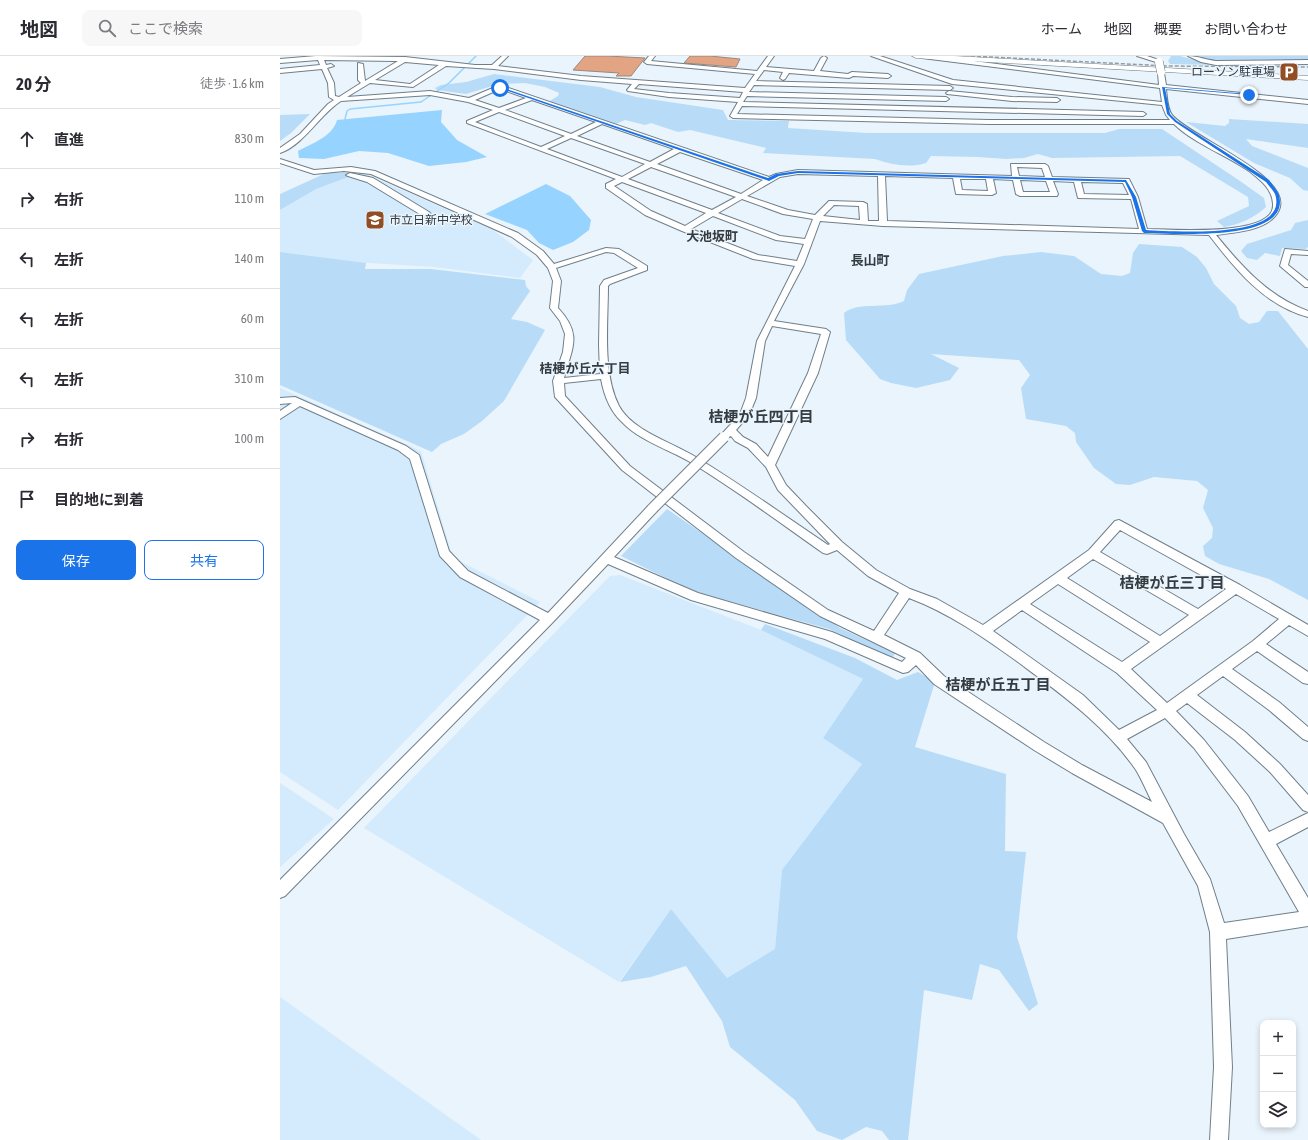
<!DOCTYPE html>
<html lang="ja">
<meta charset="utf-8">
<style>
:root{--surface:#fff;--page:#f7f7f7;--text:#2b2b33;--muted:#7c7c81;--line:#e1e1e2;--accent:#1a73e8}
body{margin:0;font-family:"Asap Condensed","Noto Sans JP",sans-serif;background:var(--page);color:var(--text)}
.controls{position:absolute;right:12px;bottom:12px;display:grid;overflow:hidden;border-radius:8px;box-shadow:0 2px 6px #0003}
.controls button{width:36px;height:36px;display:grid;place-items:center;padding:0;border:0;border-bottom:1px solid var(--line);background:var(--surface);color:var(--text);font:20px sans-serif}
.stop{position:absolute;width:12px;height:12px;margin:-9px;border:3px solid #1a73e8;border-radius:50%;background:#fff}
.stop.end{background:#1a73e8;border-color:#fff;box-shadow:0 1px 4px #0008}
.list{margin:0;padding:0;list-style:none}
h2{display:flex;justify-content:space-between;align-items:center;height:52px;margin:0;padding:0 16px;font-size:17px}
h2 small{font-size:13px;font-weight:400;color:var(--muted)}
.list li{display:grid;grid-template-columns:26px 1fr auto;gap:12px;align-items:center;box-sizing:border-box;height:60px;padding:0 16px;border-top:1px solid var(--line)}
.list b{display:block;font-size:15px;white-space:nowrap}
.list em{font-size:13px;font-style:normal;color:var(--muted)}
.actions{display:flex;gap:8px;padding:12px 16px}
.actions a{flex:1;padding:9px 0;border:1px solid var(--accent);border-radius:8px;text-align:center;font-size:14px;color:var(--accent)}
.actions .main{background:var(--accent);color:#fff}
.icon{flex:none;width:22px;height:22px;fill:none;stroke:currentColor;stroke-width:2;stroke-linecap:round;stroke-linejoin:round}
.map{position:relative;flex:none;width:1028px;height:1084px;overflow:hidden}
header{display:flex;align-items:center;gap:24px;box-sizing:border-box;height:56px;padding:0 20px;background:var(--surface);border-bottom:1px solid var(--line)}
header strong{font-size:19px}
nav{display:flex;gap:22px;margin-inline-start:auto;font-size:14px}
.search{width:280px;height:36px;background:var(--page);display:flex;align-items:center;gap:10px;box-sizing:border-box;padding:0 14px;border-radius:8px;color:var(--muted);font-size:15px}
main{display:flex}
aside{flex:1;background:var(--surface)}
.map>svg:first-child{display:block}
.built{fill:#d3ebfd}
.green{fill:#b8dcf7}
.water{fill:#97d3ff}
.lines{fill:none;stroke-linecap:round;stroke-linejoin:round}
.stream{stroke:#97d3ff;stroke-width:1.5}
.building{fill:#e2a483;stroke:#9a887e}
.minor-casing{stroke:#6f7f8a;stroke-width:2}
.major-casing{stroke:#6f7f8a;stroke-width:1}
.minor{fill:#fff;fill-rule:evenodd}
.major{fill:#fff;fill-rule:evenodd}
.rail{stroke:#949da3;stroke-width:1.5;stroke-dasharray:4 2;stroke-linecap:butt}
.minor-bridge-casing{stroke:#6f7f8a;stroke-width:12;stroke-linecap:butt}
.major-bridge-casing{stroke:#6f7f8a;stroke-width:9;stroke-linecap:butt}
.minor-bridge{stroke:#fff;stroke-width:10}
.major-bridge{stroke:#fff;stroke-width:8}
.route{fill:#1a73e8}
.labels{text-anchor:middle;stroke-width:3;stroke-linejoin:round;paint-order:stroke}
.far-poi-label{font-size:12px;fill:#353c41;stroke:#eaf4fc;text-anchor:end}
.far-quarter-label{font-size:13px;font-weight:bold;fill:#353c41;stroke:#eaf4fc}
.far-neighbourhood-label{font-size:13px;font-weight:bold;fill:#353c41;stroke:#eaf4fc}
.neighbourhood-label{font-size:15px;font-weight:bold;fill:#353c41;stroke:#eaf4fc}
</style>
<header>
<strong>地図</strong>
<div class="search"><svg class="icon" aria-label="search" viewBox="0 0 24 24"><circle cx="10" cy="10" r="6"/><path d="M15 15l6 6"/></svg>ここで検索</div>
<nav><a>ホーム</a><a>地図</a><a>概要</a><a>お問い合わせ</a></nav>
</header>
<main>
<aside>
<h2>20 分<small>徒歩 · 1.6 km</small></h2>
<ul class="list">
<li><svg class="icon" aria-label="ahead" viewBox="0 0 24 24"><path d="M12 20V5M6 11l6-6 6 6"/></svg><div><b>直進</b></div><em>830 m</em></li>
<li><svg class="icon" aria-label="right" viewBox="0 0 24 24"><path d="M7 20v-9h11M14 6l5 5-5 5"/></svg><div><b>右折</b></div><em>110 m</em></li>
<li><svg class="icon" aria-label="left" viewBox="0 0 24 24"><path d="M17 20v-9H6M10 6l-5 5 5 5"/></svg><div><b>左折</b></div><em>140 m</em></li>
<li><svg class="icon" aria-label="left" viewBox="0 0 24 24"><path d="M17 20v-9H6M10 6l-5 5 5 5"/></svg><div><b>左折</b></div><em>60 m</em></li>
<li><svg class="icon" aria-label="left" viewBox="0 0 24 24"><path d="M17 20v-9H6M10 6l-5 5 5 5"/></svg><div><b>左折</b></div><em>310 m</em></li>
<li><svg class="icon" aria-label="right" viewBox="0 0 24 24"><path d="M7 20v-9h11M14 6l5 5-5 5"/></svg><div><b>右折</b></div><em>100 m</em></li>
<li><svg class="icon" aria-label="arrive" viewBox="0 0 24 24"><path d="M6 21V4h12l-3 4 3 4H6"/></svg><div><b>目的地に到着</b></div></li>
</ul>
<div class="actions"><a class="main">保存</a><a>共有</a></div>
</aside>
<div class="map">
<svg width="1028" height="1084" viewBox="0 0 1028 1084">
<rect width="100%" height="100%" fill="#eaf4fc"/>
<!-- built -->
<g class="built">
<polygon points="67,115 86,118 213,174 253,204 240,222 154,211 72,206 0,196 0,154 8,149 41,120"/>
<polygon points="0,332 141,395 173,502 260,546 58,754 0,716"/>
<polygon points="340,519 481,574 583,623 543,682 582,708 502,814 495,893 447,922 391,853 339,926 84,772 330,520"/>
<polygon points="0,727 54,763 0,811"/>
<polygon points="0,941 201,1084 0,1084"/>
</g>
<!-- green -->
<g class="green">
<polygon points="891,0 900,0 933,9 890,8 888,5"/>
<polygon points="914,0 1028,0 1028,6 934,6"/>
<path d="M214,18L320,31L356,41L443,54L448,64L509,65L508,72L587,77H825L839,73H882L960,125L984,142L986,151C974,162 961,168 944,171L937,165L969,150L968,141L900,100L772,102L758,98L744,102L726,103L698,101L651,100L646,107C629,112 612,109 595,103L483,97L486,92L410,74L398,76L371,67L365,69L345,64L336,68L268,46L278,40L279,37L265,31L245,27L219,28L186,38L157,34L155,32L161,29L186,26Z"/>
<polygon points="30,58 11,77 0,85 0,59"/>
<polygon points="949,63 1028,68 1028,92 966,83 972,90 1028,112 1028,135 1023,134 1010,122 974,107 906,66 945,70 949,67"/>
<polygon points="46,117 66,117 71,120 36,133 0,154 0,138"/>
<polygon points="1028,164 1028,191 1026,193 1002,192 1000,200 985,197 977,204 967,202 961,195 967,188 1011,174 1015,167"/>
<path d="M859,188L902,191L917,201L926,212L934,228L956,250L960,262L969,268L979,266L987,255H998L1028,293V544L989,523L939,508L925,500L923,490L932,482L933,472L923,452L928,434L917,425L874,421L850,429L836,428L814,412L796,386L795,377L786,370L746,363L741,332L750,319L739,304L651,298L679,312L670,324L636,332L611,327L600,323L566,284L564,257C578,245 606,254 624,245L627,234L639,218L723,200L761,196L794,200L821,218L842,220L850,217L853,197Z"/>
<polygon points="0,196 86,207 85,213 151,213 245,224 246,230 250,235 231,263 247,266 265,274 224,345 202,365 184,378 161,388 152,396 0,329"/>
<polygon points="387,453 560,572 615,597 612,603 549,573 412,535 341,500"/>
<polygon points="485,568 575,602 617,624 638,616 655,626 635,691 726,718 725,795 746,796 737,881 758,948 749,955 719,914 700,908 692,944 644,934 628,1084 609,1084 602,1075 586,1071 562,1084 537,1075 515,1044 450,991 442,965 406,910 371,921 340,926 391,853 447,922 495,893 502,814 582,708 543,682 583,623 481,574"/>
</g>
<!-- water -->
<g class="water">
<path d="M162,54L161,66L177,84L207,101L186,106L149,110L108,97L79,95L44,103L19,102L18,95C33,87 53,80 57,64Z"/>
<polygon points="266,128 290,140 311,164 309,174 293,186 273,194 259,187 247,174 205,158"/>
</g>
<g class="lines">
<!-- stream -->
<polyline class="stream" points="65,63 67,55 70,53 141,46 169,27 196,0"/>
</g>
<!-- building -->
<g class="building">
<polygon points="305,0 327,0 365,2 351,20 336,20 339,17 293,14"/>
<polygon points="410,0 430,0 460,3 456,11 404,7"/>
</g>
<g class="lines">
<defs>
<g id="minor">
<path d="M36,0L125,1L195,9H212L222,0H228L218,10L301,20L465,32L475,18L367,8L364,6L369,0H375L371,5L477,15L488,0H494L486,11L534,15L541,2L544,0L547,2L540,15L568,18L572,16L608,18L611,20L608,22L573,20L569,22L509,17L505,23L503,24L500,22L503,16L484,14L476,25L670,30L673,32L670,34L474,29L469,36L666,41L669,43L666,45L467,40L463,46L863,56L866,58L863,60L462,50L457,58L709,64H890L886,59L882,49L672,28L591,0H600L673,24L882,46L880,32L642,2L639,0H655L879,29L878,17L881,15L884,17L886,29L1028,44V48L886,33C887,41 887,52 892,59C910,81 1014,120 999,154C989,175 956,176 936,179C962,211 989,241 1028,255V261C985,250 955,213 929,179L603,170L540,165L524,208L494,265L546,273L550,276L538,317L495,409L506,429L526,450L562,486L596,514L630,533L657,543L703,569L809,494L835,465L839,464L960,529L1028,569V580L1009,569L986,588L1028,616V628L1023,627L977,595L952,613L999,646L1028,671V685L1023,683L989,654L943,620L917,639L965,676L1000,708L1028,739V756L1023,754L990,716L955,684L907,647L896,655L924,684L968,740L989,776L1028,757V771L996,788L1028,842V870L946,883L952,1011L948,1084H930L934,1011L930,876L918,830L883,767L792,717L754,694L654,628L636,609L628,616L623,617L545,583L411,544L328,508L273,566L5,840L0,842V824L260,564L180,521L160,500L130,403L118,394L20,350L0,363V355L12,347L0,348V342L15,341L126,390L139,399L169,495L188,515L268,557L369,449H377L378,452L377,455L334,501L418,537L552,576L622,606L626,602L540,560L456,502L342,414L275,341L273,325L283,296L285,278L280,265L270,252L273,225L268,212L257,199L232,181L91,118L64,115L34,118L0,107V103L34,114L71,111L95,115L238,177L263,195L274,208L326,192L339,193L367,210V214L330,228L328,230C328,267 322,317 339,350C353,376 395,387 419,403C463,430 505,460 548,489L550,488L498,434L486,411L468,392L455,385L451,380L445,383L440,380L460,358L466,342L477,285L515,210L473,203L402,175L365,159L326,132V128L336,123L187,67V65L213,54L188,46L150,39L61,45C40,58 24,89 0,97V92L20,78L48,48L54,44L49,41L48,27L42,13L0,17V13L40,9L38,4L0,7V3ZM44,4L116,5H118L85,25L83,8L78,7V24L81,27L59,41L55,40L54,27L47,12L54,10L51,8L46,9ZM125,6L159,9L130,28L95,24ZM166,10L214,13L301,24L352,28L347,34L348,35L389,41L458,46L450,60L453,62L709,68H894C913,87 946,99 969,115C980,124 992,132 993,148C996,182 887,173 867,173L858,141L849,123L772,121L768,110L765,108H731L732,120L518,114L496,118L489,121L220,29L189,42L150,35L67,41L90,27L133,31ZM359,28L463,36L460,42L389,37L354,33ZM220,33L246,42L219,52L195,44ZM252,44L316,66L291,78L225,54ZM219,56L285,80L261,91L195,66ZM322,68L394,93L370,106L297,80ZM291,82L365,108L342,121L267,93ZM400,96L483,124L461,138L377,108ZM371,111L456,141L432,154L348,123ZM737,111L762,112L765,121L739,120ZM518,118L598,120L599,165H588L587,148L583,146L549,145L535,159L508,154L467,140L500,121ZM605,120L673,122L676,138L712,139L716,137L713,123L733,124L736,138L740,140H777L778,138L773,125L794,126L798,142L851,143L859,173L607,165ZM680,123H706L708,135L682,134ZM740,124L766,125L770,136H743ZM342,126L426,157L405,170L371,155L334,130ZM801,126L843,127L849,139L804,138ZM462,143L503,158L533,163L525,183L500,180L438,157ZM554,149L579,150L580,164L543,160ZM433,160L496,184L524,188L517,205L478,199L411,173ZM326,196L334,197L358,212L324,224L320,230L319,289L320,318L284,322C292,291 303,279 278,252L281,225L276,212ZM492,270L541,278L528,317L488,401L476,388L463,381L456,374L469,359L476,342L485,285ZM321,323C324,339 330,355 342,366C360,385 388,393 410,406C456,434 499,466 543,497L547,498L557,494L588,520L619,537L594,575L548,554L464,496L350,410L285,340L284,327ZM840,474L946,533L918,553L820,496ZM813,503L909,559L880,580L787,522ZM778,528L870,586L842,606L750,548ZM956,538L999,563L973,585L887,647L851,613ZM629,542C669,557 703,581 738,606C781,638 825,669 856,714C862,724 867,736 872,746L802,709L764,686L664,620L640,597L604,579ZM742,554L837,617L877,654L839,674L803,639L713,575ZM885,662L914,692L958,750L1019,856L944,867L930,823L904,778L866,706L847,683Z"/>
<polygon points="857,0 867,0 882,5 879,7"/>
<path d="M908,0C918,0 926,4 936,5L1028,4V8L936,9L921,6Z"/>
<polygon points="669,35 732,41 777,42 780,44 777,46 732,45 667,38 666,37"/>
<polygon points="70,117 93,122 149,156 155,163 151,165 143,160 87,126 68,120 66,119"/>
<polygon points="1005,193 1028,195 1028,199 1011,198 1008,209 1028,225 1028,231 1025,231 1000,210"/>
</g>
<polygon id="major" points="632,0 674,0 1028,20 1028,24 636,2"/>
</defs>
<!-- minor casing -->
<use href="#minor" class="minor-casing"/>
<!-- major casing -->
<use href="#major" class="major-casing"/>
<!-- minor -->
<use href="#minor" class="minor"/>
<!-- major -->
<use href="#major" class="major"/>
<!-- rail -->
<polyline class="rail" points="691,0 887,10 1028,11"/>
<defs>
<polyline id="minor-bridge" points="373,452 444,381"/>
<polyline id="major-bridge" points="879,6 881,16"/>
</defs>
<!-- minor-bridge casing -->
<use href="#minor-bridge" class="minor-bridge-casing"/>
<!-- major-bridge casing -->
<use href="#major-bridge" class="major-bridge-casing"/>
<!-- minor-bridge -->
<use href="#minor-bridge" class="minor-bridge"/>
<!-- major-bridge -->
<use href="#major-bridge" class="major-bridge"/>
</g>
<!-- route -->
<path class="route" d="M221,31L488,122L496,118L518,115L846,124L856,141L866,174C888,175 1011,185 995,138C993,134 989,130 986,126L895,66L887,58L882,31L969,38L970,39L885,32L890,58L897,65L989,124C992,129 997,134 999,139C1012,188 889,177 864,177L862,175L852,141L845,126L518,117L499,120L489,125L219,32Z"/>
<!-- icons -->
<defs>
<symbol id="parking-square" viewBox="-11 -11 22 22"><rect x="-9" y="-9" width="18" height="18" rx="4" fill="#924d24" stroke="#eaf4fc"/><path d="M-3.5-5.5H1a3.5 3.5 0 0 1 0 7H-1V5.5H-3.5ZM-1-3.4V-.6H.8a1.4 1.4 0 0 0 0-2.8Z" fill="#fff"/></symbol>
<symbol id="school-square" viewBox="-11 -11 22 22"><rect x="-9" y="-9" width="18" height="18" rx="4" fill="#924d24" stroke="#eaf4fc"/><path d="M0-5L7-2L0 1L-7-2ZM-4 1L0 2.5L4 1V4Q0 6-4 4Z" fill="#fff"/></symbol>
</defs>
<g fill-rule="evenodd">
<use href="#parking-square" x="998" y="5" width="22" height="22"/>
<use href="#school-square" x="84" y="153" width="22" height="22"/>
</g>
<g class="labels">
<!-- far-poi labels -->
<g class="far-poi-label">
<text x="995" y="20">ローソン駐車場</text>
<text x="109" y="168" text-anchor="start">市立日新中学校</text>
</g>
<!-- far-quarter labels -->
<g class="far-quarter-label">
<text x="432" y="185">大池坂町</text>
<text x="590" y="209">長山町</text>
</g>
<!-- far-neighbourhood labels -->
<g class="far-neighbourhood-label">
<text x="305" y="317">桔梗が丘六丁目</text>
</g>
<!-- neighbourhood labels -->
<g class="neighbourhood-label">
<text x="481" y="366">桔梗が丘四丁目</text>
<text x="892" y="532">桔梗が丘三丁目</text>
<text x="718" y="634">桔梗が丘五丁目</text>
</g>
</g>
</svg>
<div class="controls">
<button>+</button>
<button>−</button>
<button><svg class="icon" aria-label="layers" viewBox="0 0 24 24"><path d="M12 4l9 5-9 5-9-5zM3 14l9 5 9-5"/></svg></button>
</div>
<div class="stop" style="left:220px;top:32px"></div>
<div class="stop end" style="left:969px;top:39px"></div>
</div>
</main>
